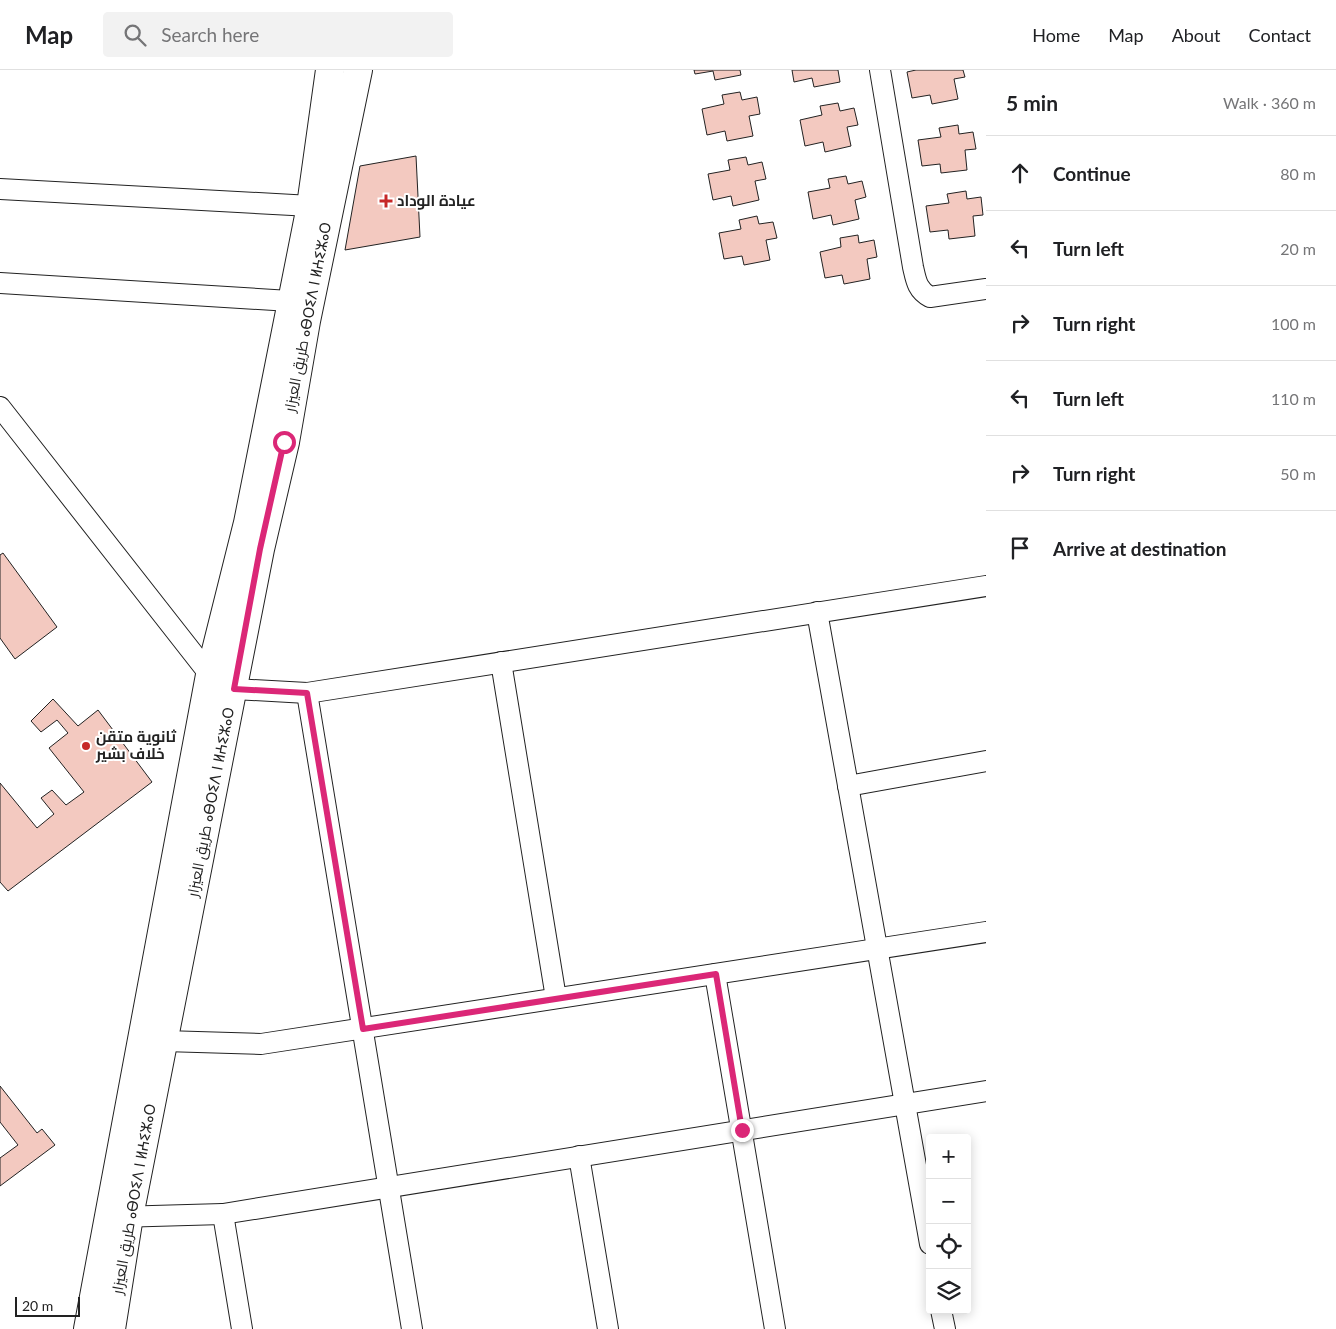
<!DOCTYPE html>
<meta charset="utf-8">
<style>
:root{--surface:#fff;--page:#f2f2f2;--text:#202124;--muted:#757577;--line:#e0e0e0}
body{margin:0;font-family:Lato,Cairo,"Noto Sans Tifinagh",sans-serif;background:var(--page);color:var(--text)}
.controls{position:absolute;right:15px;bottom:15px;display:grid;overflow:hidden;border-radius:5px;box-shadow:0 2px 12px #0003}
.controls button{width:45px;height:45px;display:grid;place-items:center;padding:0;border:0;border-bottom:1px solid var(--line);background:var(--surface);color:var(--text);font:25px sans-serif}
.scale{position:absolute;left:15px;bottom:12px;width:65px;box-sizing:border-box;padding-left:5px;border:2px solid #222;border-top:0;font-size:14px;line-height:18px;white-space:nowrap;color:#222;-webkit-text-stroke:4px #fff;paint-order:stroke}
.stop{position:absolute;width:15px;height:15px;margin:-11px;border:4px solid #db2777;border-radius:50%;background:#fff}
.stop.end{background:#db2777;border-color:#fff;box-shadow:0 1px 5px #0008}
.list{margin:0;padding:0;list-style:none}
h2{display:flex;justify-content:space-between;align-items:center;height:65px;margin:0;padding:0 20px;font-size:21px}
h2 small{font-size:16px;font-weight:400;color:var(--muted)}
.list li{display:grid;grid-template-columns:32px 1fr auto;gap:15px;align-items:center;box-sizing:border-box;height:75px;padding:0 20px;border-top:1px solid var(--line)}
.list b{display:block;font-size:19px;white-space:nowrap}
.list em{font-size:16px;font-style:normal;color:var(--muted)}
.icon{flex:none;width:28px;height:28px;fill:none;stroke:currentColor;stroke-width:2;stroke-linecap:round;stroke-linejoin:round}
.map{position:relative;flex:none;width:986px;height:1259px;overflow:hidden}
header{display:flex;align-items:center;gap:30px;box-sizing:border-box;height:70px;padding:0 25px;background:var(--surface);border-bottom:1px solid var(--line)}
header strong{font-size:24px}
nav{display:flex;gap:28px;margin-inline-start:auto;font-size:18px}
.search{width:350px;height:45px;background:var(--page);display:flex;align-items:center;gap:12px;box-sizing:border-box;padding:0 18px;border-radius:5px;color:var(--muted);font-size:19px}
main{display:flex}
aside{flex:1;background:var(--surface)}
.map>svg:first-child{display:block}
.building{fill:#f3c9c0;stroke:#222}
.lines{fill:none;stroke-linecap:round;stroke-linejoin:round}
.street-casing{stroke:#222;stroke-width:22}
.secondary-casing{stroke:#222;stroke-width:30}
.street{stroke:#fff;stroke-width:20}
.secondary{stroke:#fff;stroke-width:28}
.route{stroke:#db2777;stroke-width:6}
.poi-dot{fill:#c62828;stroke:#fff;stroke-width:2}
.labels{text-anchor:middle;stroke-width:4;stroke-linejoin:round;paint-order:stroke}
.poi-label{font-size:15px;font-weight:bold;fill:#222;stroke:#fff;text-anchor:start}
.street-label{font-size:15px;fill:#222;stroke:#fff}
</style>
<header>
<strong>Map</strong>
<div class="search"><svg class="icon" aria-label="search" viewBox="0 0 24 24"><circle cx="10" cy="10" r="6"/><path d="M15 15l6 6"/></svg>Search here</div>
<nav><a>Home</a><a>Map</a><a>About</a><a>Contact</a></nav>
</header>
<main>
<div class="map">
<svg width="986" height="1259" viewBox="0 0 986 1259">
<rect width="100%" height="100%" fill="#fff"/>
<!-- building -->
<g class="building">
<polygon points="694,0 740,0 741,5 715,10 713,1 695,4"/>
<polygon points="792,0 838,0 840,12 814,17 812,8 794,12"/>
<polygon points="916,0 963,0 965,7 954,9 958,29 932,34 930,25 912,28 907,2"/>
<polygon points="740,22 742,30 757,27 760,44 749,46 753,66 727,71 725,61 707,65 702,39 724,34 722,25"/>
<polygon points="838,33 840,41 854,38 858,55 847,57 851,76 825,82 823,72 805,76 800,50 822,45 820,36"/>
<polygon points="958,55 959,64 973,62 976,79 965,80 967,100 941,103 940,94 922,96 918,70 941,67 939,58"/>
<polygon points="416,86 420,167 345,180 360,96"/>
<polygon points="746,87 748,95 762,92 766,109 755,111 759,130 733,136 731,126 713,130 708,104 730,100 728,90"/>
<polygon points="846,106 848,114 862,111 866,127 855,130 859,149 833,155 831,145 813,149 808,122 830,118 828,109"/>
<polygon points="966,121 967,129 981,127 983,145 973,146 975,166 949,169 948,160 930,162 926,136 949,133 947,124"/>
<polygon points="757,146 759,154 773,152 777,168 766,170 770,190 744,195 742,186 724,189 719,163 741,159 739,150"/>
<polygon points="858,165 859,173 874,170 877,187 867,189 870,209 844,214 842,205 825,208 820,182 841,177 840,168"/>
<polygon points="3,483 57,557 15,589 0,568 0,485"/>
<polygon points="53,629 78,656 98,640 152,712 8,821 0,812 0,713 37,758 54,744 41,728 52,720 66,735 84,722 49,678 68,663 57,650 41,662 31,651"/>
<polygon points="0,1016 37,1063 42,1059 55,1075 0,1116 0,1088 18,1075 0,1052"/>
</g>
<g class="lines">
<defs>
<g id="street">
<path d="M880,0L913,197C916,210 917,220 930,227L986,219"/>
<polyline points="0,119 311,136"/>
<polyline points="0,213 290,231"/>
<polyline points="0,337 210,605 234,619 307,623 986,516"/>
<polyline points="817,542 930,1174"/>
<polyline points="501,592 556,928"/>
<polyline points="307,623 412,1259"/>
<polyline points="848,716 986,691"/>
<polyline points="715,904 775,1259"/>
<polyline points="151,969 164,971 261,974 986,862"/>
<polyline points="579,1086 608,1259"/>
<polyline points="223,1144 242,1259"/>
<polyline points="117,1147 223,1144 986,1021"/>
<polyline points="941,1240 945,1259"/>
</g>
<g id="secondary">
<polyline points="88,1259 210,605 248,453 311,136 330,0"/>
<polyline points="111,1259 129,1146 260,479 285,372 306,251 358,0"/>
</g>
</defs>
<!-- street casing -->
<use href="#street" class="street-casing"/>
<!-- secondary casing -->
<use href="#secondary" class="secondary-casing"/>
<!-- street -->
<use href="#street" class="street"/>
<!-- secondary -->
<use href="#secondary" class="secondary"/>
</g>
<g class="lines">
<!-- route -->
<polyline class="route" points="284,372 260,479 234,619 307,623 363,959 716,904 742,1060"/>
</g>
<!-- markers -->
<g class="poi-dot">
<path d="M383.5 123.5h5v5h5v5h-5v5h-5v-5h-5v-5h5z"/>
<circle cx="86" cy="676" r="5"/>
</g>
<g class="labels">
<!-- poi labels -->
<g class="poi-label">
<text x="397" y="136">عيادة الوداد</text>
<text x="96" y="672">ثانوية متقن<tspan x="96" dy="17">خلاف بشير</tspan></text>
</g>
<!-- street labels -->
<g class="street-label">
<text transform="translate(308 247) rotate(-79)" y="5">طريق العيزار ⴰⴱⵔⵉⴷ ⵏ ⵍⵄⵉⵣⴰⵔ</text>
<text transform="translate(211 732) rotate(-79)" y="5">طريق العيزار ⴰⴱⵔⵉⴷ ⵏ ⵍⵄⵉⵣⴰⵔ</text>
<text transform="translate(134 1129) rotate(-80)" y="5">طريق العيزار ⴰⴱⵔⵉⴷ ⵏ ⵍⵄⵉⵣⴰⵔ</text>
</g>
</g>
</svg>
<div class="controls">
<button>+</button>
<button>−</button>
<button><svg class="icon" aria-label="locate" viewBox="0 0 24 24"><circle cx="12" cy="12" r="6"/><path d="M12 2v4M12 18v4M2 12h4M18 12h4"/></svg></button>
<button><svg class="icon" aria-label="layers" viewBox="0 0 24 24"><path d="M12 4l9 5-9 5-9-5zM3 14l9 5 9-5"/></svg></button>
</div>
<div class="scale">20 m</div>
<div class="stop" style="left:284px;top:372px"></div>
<div class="stop end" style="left:742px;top:1060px"></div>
</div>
<aside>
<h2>5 min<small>Walk · 360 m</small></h2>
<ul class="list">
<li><svg class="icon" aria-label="ahead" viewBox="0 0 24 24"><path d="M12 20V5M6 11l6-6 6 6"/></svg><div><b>Continue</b></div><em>80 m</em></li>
<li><svg class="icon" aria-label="left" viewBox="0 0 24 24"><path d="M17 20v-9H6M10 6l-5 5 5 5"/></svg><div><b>Turn left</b></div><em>20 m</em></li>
<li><svg class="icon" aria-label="right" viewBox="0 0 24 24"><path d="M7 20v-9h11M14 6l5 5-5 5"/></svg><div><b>Turn right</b></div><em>100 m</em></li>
<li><svg class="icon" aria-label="left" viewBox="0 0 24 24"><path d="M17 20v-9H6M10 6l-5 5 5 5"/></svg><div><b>Turn left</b></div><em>110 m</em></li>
<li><svg class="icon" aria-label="right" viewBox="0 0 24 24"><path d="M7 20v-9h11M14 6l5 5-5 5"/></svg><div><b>Turn right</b></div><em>50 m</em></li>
<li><svg class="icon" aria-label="arrive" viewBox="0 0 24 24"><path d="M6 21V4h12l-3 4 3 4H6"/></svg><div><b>Arrive at destination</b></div></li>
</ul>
</aside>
</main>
